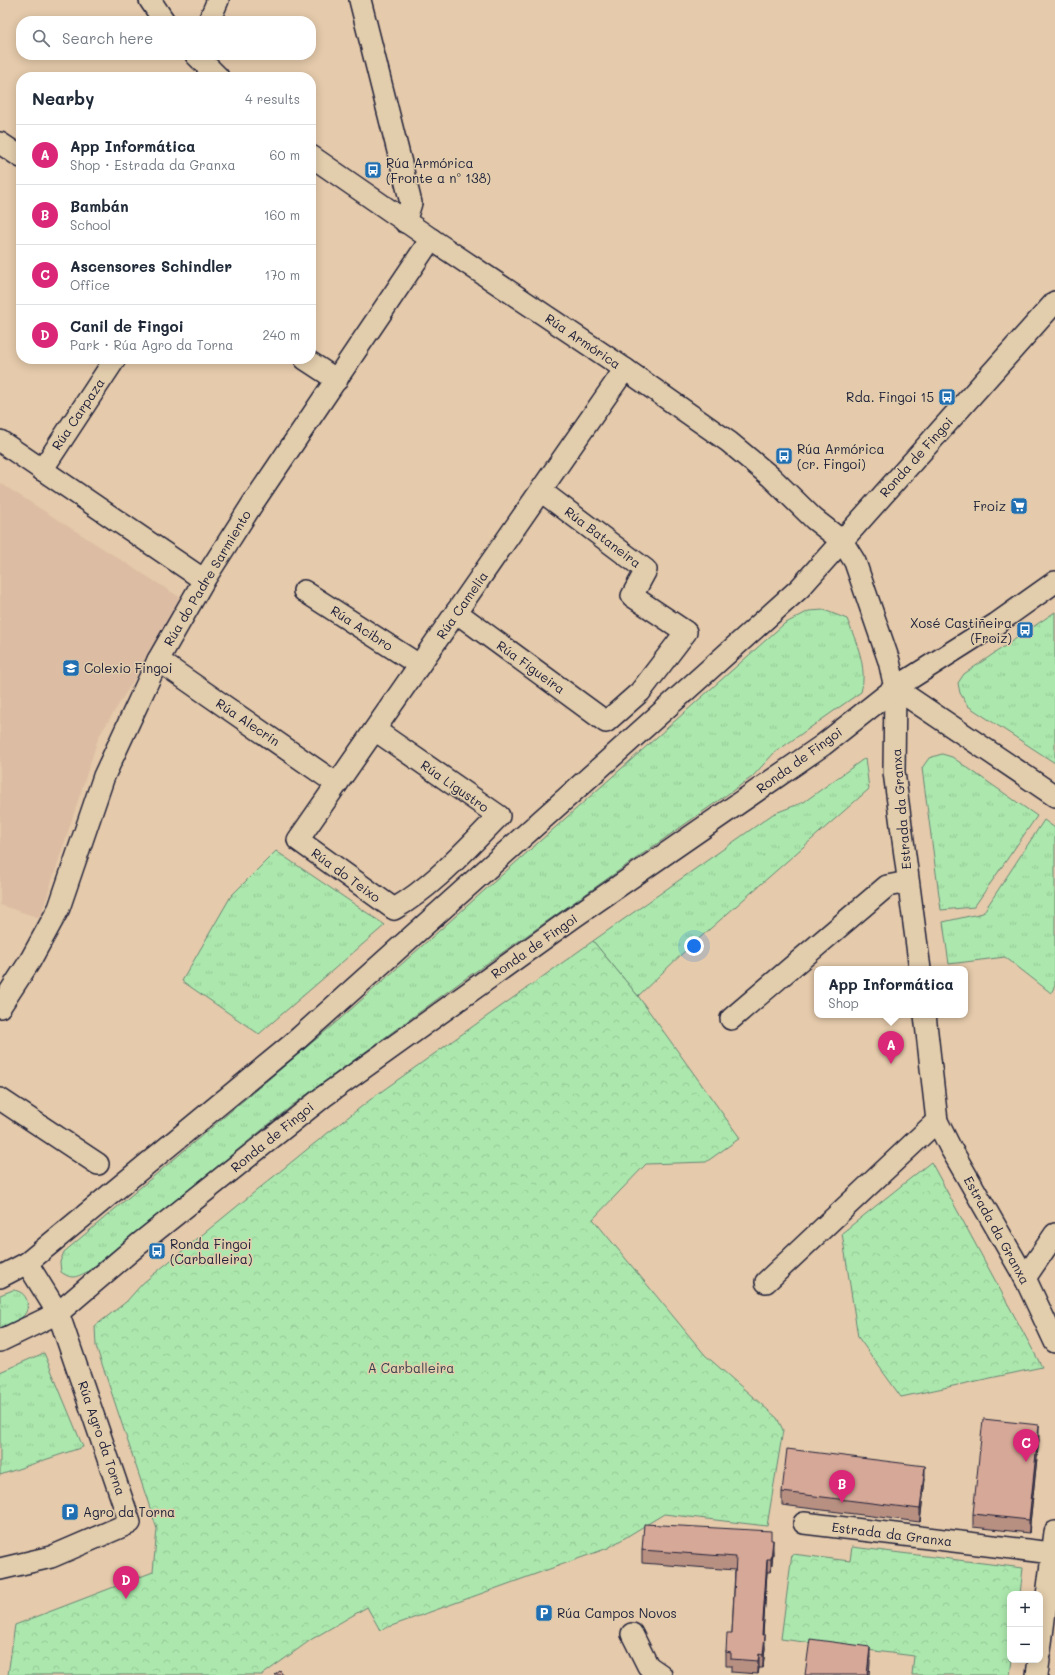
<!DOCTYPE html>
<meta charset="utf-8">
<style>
:root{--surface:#fff;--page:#f2f2f3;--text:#1f2937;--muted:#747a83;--line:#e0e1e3;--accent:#db2777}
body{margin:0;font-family:Mali,sans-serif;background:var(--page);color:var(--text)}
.controls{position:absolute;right:12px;bottom:12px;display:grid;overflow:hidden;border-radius:8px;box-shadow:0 2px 10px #0003}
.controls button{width:36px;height:36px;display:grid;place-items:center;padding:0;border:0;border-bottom:1px solid var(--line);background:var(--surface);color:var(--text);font:20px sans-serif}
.you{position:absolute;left:694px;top:946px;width:14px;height:14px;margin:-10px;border:3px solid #fff;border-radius:50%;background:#1a73e8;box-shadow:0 0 0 6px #1a73e833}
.badge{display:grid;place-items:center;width:26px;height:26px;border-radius:50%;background:var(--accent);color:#fff;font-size:13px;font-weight:700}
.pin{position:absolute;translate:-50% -33px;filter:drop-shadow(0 1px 2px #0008)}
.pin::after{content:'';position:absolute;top:21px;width:14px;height:12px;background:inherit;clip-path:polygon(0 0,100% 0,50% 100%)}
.popup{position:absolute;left:814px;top:966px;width:154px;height:52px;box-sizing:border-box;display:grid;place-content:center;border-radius:8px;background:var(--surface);filter:drop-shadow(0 1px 3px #0005);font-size:13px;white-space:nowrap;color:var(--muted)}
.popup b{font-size:15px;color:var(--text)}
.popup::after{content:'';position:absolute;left:50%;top:100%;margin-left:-8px;border:8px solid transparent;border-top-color:var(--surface)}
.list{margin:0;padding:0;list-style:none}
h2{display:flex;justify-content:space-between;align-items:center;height:52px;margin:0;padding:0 16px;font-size:17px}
h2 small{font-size:13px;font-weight:400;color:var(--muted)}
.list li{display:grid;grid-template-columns:26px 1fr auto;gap:12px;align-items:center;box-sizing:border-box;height:60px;padding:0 16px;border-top:1px solid var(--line)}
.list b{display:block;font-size:15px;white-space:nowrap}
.list p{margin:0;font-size:13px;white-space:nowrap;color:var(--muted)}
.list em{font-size:13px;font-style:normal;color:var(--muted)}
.icon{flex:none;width:22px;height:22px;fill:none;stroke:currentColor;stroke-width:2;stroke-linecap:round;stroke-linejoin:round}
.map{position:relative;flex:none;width:1055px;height:1675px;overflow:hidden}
.search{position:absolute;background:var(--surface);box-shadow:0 2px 10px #0003;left:16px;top:16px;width:300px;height:44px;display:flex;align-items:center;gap:10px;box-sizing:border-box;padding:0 14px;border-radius:16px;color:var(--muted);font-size:15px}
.panel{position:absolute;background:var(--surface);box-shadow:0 2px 10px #0003;left:16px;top:72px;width:300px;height:292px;border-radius:16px}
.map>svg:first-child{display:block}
.built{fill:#dcbda3}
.grass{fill:url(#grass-tufts);stroke:#678574}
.forest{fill:url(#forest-crowns);stroke:#678574}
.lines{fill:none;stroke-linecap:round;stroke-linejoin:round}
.minor-casing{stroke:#22223b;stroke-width:24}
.minor{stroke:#e2cdac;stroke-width:21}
.wall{fill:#b89082;stroke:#22223b}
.shaded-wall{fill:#96766a;stroke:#22223b}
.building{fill:#d6a897;stroke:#22223b}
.labels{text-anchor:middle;stroke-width:3;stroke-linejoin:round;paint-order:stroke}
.poi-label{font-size:13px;fill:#22223b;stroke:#e2cdac;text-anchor:start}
.street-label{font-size:13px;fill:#22223b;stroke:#e2cdac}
.park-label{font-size:13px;fill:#37404c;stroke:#e2cdac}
</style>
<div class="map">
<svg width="1055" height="1675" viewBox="0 0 1055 1675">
<defs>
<pattern id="grass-tufts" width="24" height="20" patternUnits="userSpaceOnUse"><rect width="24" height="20" fill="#ace8ad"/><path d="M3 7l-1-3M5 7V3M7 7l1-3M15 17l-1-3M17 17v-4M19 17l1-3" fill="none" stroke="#94c796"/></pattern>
<pattern id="forest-crowns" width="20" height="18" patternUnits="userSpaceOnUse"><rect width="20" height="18" fill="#ace8ad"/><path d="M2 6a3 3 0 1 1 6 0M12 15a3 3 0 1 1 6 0" fill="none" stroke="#94c796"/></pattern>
</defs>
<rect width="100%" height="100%" fill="#e5caab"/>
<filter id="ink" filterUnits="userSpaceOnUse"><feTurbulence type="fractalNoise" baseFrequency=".025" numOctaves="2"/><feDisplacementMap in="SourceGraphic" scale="8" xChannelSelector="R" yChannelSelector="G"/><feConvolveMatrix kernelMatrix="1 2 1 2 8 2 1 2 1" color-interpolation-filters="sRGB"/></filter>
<g filter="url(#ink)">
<!-- built -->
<polygon class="built" points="0,483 184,600 99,736 40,918 0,905"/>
<!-- grass -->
<g class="grass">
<path d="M824,610L847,619C856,642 868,667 861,692L774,753L752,777L462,981L294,1104L87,1272C76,1277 72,1280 61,1272L60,1262L64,1252L340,1019L784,624L809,611Z"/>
<polygon points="1055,612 1055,763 968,706 960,693 958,683 964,674"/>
<polygon points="942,754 952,757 1037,816 974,907 941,910 922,768 929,758"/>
<polygon points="865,758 869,789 686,950 638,996 593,941 773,814 804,802"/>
<polygon points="1044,820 1055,828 1055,986 1051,993 1005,957 949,964 943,922 983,913"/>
<polygon points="276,851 385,925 259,1034 182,981 231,896"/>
<path d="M13,1290C20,1291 25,1294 27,1301C31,1318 12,1323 0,1328V1295Z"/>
<polygon points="44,1353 83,1447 0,1475 0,1372"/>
</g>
<!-- forest -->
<g class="forest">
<polygon points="593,941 638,996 740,1138 706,1162 646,1164 593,1219 705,1355 777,1418 783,1430 767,1526 664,1514 608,1548 380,1630 367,1607 312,1639 262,1675 8,1675 15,1625 153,1572 157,1529 96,1346 95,1326 126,1302 143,1283 310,1147 375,1096"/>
<polygon points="931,1162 1042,1367 901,1397 858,1337 842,1233"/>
<polygon points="852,1547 1023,1568 1020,1594 1010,1594 1010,1660 1012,1660 1010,1675 912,1675 914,1656 781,1639 792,1554 850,1561"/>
</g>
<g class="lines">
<defs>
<g id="minor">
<polyline points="150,0 164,21"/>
<polyline points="360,0 411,203 405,222"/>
<polyline points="209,21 218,0"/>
<polyline points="196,55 218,77"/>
<polyline points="0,143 21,157"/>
<polyline points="311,156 431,239 625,369 729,442 771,477 814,519 842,541 855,562 889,661 895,688 894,772 920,969"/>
<polyline points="305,359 337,380"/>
<polyline points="0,441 204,580"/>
<polyline points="42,470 115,359"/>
<polyline points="304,591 419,665"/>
<polyline points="456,612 606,722 640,692 686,632 632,596 646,570 541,491"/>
<polyline points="158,660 337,784"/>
<polyline points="895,688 1055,796"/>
<path d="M375,730L499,816C466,849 434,886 394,909L298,840L625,369"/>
<polyline points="0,1007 30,961 59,908 104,776 158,660 204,580 253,503 431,239"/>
<polyline points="925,1015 937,1121 950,1147 1025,1278 1055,1342"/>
<polyline points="731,1019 887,886 908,882"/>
<polyline points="0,1099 98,1164"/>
<polyline points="0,1277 27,1263 291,1045 800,588 1055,302"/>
<polyline points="1025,1278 1055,1234"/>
<polyline points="766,1282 937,1121"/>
<polyline points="0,1341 58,1313 139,1244 323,1097 574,917 823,745 895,688 996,624 1055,582"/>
<polyline points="804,1523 1052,1553"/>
<polyline points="0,1569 51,1557 130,1523 63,1327 58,1313 27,1263"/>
<polyline points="632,1634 648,1666 661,1675"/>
<polyline points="1040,1651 1055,1532"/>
<polyline points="1037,1675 1039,1660"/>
</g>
</defs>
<!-- minor casing -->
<use href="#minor" class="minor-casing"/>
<!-- minor -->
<use href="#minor" class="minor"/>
</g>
<!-- wall -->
<g class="wall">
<polygon points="1039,1439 1029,1533 973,1527 973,1514"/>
<polygon points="925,1479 920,1522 782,1505 782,1492"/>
<polygon points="771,1540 773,1553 771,1572 767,1572 763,1635 765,1648 763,1668 759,1668 758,1674 731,1672 731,1666 726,1666 726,1652 732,1633 735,1570 642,1563 642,1550"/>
</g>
<!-- shaded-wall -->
<g class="shaded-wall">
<polygon points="1039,1425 1039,1439 1029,1533 1029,1520"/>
<polygon points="925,1466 925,1479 920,1522 920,1509"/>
<polygon points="773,1540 773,1553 771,1572 771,1559"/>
<polygon points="767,1559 767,1572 762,1648 762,1635"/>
<polygon points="765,1635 765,1648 763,1668 763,1655"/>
<polygon points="870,1647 870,1664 869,1675 867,1675"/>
<polygon points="759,1654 759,1668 758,1674 758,1661"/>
</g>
<!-- building -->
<g class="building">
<polygon points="983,1419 1039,1425 1029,1520 973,1514"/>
<polygon points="787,1449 925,1466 920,1509 782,1492"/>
<polygon points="644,1524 771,1531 771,1540 773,1540 771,1559 767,1559 762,1635 765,1635 763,1655 759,1654 758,1661 731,1659 731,1653 726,1652 727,1633 732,1633 736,1557 642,1550"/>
<polygon points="810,1639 870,1647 867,1675 805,1675"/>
<polygon points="280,1671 283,1675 275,1675"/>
</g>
</g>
<!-- icons -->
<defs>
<symbol id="bus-square" viewBox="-11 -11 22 22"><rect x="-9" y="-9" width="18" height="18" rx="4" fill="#1f6fb2" stroke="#e2cdac"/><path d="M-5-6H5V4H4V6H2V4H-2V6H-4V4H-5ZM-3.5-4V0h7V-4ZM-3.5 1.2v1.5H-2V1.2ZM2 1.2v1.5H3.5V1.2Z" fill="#fff"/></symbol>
<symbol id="supermarket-square" viewBox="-11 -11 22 22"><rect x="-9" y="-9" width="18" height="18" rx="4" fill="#1f6fb2" stroke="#e2cdac"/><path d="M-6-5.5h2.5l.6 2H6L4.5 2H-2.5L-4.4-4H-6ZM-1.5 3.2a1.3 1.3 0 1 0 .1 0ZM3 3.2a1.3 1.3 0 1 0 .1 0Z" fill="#fff"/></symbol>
<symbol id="school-square" viewBox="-11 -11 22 22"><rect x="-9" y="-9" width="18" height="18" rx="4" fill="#1f6fb2" stroke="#e2cdac"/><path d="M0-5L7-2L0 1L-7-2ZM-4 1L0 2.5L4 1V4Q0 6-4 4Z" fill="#fff"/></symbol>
<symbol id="parking-square" viewBox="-11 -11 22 22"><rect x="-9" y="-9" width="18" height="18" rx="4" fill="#1f6fb2" stroke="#e2cdac"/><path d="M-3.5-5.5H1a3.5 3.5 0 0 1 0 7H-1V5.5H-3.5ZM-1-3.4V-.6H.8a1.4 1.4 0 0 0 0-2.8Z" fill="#fff"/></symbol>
</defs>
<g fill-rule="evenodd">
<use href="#bus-square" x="363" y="160" width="20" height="20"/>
<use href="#bus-square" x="937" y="387" width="20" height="20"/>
<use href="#bus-square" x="774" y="446" width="20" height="20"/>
<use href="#supermarket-square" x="1009" y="496" width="20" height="20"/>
<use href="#bus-square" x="1015" y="620" width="20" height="20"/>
<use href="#school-square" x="61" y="658" width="20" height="20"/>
<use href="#bus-square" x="147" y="1241" width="20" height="20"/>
<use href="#parking-square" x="60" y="1502" width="20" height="20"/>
<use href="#parking-square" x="534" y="1603" width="20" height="20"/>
</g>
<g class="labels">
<!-- poi labels -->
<g class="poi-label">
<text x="386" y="168">Rúa Armórica<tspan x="386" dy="15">(Fronte a nº 138)</tspan></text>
<text x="934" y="402" text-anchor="end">Rda. Fingoi 15</text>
<text x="797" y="454">Rúa Armórica<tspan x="797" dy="15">(cr. Fingoi)</tspan></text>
<text x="1006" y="511" text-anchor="end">Froiz</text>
<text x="1012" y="628" text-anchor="end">Xosé Castiñeira<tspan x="1012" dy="15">(Froiz)</tspan></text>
<text x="84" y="673">Colexio Fingoi</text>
<text x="170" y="1249">Ronda Fingoi<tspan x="170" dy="15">(Carballeira)</tspan></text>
<text x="83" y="1517">Agro da Torna</text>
<text x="557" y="1618">Rúa Campos Novos</text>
</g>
<!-- street labels -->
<g class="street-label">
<text transform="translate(583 341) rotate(34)" y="5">Rúa Armórica</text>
<text transform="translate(78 414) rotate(-56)" y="5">Rúa Carpaza</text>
<text transform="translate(916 457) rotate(-48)" y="5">Ronda de Fingoi</text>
<text transform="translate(603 537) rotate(37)" y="5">Rúa Bataneira</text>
<text transform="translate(207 578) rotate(-59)" y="5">Rúa do Padre Sarmiento</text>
<text transform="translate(462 605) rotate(-55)" y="5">Rúa Camelia</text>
<text transform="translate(362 628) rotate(33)" y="5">Rúa Acibro</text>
<text transform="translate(531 667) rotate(36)" y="5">Rúa Figueira</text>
<text transform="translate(248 722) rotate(34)" y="5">Rúa Alecrín</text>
<text transform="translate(799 760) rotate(-36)" y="5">Ronda de Fingoi</text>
<text transform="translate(455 786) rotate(35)" y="5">Rúa Ligustro</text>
<text transform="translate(901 809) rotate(-95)" y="5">Estrada da Granxa</text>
<text transform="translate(346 875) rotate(36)" y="5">Rúa do Teixo</text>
<text transform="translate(534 946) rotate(-35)" y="5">Ronda de Fingoi</text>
<text transform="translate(272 1137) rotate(-39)" y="5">Ronda de Fingoi</text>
<text transform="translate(997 1230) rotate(61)" y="5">Estrada da Granxa</text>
<text transform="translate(102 1438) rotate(71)" y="5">Rúa Agro da Torna</text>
<text transform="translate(892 1534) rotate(7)" y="5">Estrada da Granxa</text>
</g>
<!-- park labels -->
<g class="park-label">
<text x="411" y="1373">A Carballeira</text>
</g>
</g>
</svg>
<div class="controls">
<button>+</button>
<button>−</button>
</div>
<div class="you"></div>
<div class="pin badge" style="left:891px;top:1064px">A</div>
<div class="popup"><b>App Informática</b>Shop</div>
<div class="pin badge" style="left:842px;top:1503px">B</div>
<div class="pin badge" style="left:1026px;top:1462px">C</div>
<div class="pin badge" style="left:126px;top:1599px">D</div>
<div class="search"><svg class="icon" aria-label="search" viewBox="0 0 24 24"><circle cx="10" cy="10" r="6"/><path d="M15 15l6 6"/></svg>Search here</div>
<section class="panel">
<h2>Nearby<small>4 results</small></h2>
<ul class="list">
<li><span class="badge">A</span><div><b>App Informática</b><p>Shop · Estrada da Granxa</p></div><em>60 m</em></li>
<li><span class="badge">B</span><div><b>Bambán</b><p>School</p></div><em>160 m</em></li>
<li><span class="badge">C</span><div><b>Ascensores Schindler</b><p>Office</p></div><em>170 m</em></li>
<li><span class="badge">D</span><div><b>Canil de Fingoi</b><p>Park · Rúa Agro da Torna</p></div><em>240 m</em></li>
</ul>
</section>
</div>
